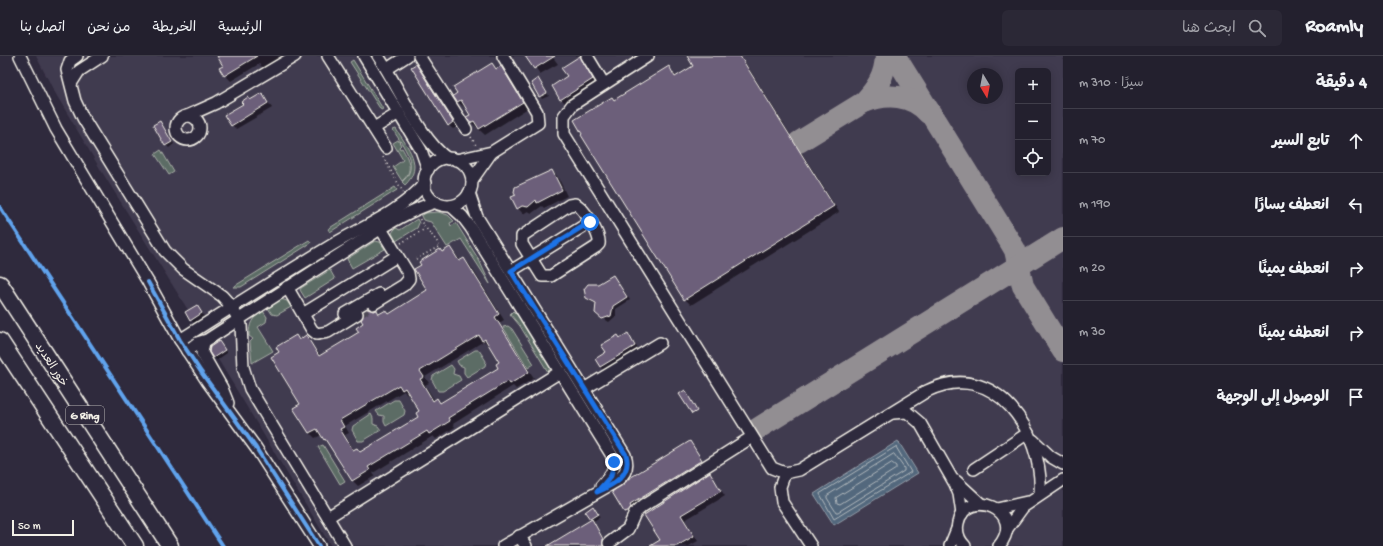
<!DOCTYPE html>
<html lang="ar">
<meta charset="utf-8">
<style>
:root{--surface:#23202e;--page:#2b2836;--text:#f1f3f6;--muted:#a3a3aa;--line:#403e4a}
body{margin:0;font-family:"Gochi Hand","Playpen Sans Arabic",sans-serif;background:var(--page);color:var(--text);direction:rtl}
.controls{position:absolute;right:12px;top:12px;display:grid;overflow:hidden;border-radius:6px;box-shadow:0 2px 10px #0003}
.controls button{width:36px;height:36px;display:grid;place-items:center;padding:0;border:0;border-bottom:1px solid var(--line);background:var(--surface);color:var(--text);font:20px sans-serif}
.compass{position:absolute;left:967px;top:12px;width:36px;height:36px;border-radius:50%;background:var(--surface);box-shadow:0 2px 10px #0003;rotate:170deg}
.scale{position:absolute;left:12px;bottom:10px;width:62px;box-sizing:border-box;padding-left:4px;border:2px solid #f4f1e8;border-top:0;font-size:11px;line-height:14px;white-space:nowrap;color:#f4f1e8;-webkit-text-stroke:3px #2f2a3d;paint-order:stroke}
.stop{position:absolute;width:12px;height:12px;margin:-9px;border:3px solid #1a73e8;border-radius:50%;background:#fff}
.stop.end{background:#1a73e8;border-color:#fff;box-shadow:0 1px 4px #0008}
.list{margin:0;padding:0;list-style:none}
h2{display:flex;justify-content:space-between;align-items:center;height:52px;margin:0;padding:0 16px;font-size:17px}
h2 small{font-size:13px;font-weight:400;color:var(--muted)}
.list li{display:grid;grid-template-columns:26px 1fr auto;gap:12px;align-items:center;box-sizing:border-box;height:64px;padding:0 16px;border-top:1px solid var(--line)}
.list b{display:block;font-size:15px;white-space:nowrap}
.list em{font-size:13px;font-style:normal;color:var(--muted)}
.icon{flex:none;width:22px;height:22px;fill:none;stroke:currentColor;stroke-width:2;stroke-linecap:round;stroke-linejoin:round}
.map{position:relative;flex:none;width:1063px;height:490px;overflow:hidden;direction:ltr}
header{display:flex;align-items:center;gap:24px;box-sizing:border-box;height:56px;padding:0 20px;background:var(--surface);border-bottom:1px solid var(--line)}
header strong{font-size:19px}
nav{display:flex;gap:22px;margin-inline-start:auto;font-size:14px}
.search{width:280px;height:36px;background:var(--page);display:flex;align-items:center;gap:10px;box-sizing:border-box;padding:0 14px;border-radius:6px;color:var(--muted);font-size:15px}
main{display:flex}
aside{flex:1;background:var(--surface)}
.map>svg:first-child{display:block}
.built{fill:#413a4f;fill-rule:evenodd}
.green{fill:#5b6c65;stroke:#a8aea6}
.water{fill:#52677d;stroke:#939ea8}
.shadow{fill:#0007;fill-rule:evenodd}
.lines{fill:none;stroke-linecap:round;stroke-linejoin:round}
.shore{stroke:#b3babd;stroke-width:1}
.taxiway{stroke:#928e92;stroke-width:22}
.building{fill:#6c5e7a;stroke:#f4f1e8;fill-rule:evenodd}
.minor-tunnel{stroke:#4d4857;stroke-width:11;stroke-dasharray:11 5.5;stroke-linecap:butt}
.minor-casing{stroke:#f4f1e8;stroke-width:14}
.highway-casing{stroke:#f4f1e8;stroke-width:19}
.path{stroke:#f4f1e8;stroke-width:1.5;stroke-dasharray:1 3;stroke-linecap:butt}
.minor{stroke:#2f2a3d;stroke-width:11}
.highway{stroke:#2f2a3d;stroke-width:16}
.cycleway-casing{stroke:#2f2a3d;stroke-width:6}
.cycleway{stroke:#60a3ed;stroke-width:4}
.route{stroke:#1a73e8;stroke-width:5}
.labels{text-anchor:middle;stroke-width:3;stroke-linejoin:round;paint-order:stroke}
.shield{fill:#2f2a3d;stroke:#b9b5b5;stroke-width:1}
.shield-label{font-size:11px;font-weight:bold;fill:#f4f1e8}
.street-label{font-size:12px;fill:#f4f1e8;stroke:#2f2a3d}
</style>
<header>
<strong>Roamly</strong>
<div class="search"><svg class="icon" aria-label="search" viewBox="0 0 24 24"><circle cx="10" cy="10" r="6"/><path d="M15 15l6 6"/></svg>ابحث هنا</div>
<nav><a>الرئيسية</a><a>الخريطة</a><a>من نحن</a><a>اتصل بنا</a></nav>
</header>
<main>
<aside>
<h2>4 دقيقة<small>سيرًا · 310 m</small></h2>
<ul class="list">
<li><svg class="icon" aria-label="ahead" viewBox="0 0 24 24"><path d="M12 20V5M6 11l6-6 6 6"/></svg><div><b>تابع السير</b></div><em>70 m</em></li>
<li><svg class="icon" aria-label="left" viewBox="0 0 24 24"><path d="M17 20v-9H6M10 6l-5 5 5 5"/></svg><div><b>انعطف يسارًا</b></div><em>190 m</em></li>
<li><svg class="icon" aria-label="right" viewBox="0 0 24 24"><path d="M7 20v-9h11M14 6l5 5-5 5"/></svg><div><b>انعطف يمينًا</b></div><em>20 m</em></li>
<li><svg class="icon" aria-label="right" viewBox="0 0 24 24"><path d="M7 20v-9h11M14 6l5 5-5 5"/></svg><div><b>انعطف يمينًا</b></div><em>30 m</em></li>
<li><svg class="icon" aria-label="arrive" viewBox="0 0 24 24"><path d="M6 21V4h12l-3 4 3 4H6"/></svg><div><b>الوصول إلى الوجهة</b></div></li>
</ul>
</aside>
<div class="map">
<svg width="1063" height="490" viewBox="0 0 1063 490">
<rect width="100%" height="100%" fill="#2f2a3d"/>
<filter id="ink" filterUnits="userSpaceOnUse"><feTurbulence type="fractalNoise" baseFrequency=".025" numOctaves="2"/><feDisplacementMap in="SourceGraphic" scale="8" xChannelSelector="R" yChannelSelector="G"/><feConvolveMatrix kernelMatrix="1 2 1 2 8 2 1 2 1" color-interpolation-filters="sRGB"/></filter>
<g filter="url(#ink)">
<!-- built -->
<path class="built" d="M36,0H1063V490H331L216,300L213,302L207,293L210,290L195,263L190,265L185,256L188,254L102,116L54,35ZM1018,15H1048V117H1018ZM973,18H997V42H973Z"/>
<!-- green -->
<g class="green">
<polygon points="353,4 383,53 381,54 350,6"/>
<path d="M396,73C407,90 425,110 405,129L402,126C421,110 403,90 393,74Z"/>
<path d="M398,84L401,89L399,91L400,93L402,92C409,104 414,115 402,125L393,111L403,104L393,87Z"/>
<polygon points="161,94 174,116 169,119 155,98"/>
<polygon points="395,131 397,134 330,176 328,173"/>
<polygon points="438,156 448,159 454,165 450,167 451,170 456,167 479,204 490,228 461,183 447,191 431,166 423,164 421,160 426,157"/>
<polygon points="417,163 419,167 417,172 396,185 392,177 394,174 396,172 400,174"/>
<polygon points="309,184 311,187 241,231 233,231"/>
<polygon points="375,185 380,186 385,193 352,212 347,203"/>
<polygon points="330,214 335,223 305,242 300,234 301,232"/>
<polygon points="281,243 287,245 291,251 277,259 272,258 268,252"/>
<path d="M263,255L267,261L266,266L258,271L273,295L252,307L250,286L253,283L249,280C249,267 252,262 263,255Z"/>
<polygon points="513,255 524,266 551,309 548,316 520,270 510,258"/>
<polygon points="508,270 512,273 534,308 528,312 503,271"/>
<polygon points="475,294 479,294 486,305 485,310 467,321 464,317 464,311 459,309 457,305"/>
<polygon points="451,309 454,313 453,318 459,320 461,324 443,335 438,335 432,324 433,320"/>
<polygon points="394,344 399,344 405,355 404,359 386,370 384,366 384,360 379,359 376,355"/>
<polygon points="371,358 373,362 373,368 378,370 381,374 363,385 358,385 352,374 353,370"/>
<polygon points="323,389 345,425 340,428 318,391"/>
</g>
<!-- water -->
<polygon class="water" points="898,385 918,417 834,469 814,438"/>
<!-- shadow -->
<g class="shadow">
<polygon points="218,0 280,0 281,1 263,12 259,8 231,25 225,19 225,10"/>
<polygon points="527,0 552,0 558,8 540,18"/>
<polygon points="692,0 741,0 839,156 691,249 685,243 615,45 669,12 677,21 694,10"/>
<polygon points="580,1 596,28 565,47 561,43"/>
<polygon points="492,8 497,13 501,11 506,17 528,52 485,79 471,66 468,61 471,59 465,50 464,51 458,46"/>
<polygon points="416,9 420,13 457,71 453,73 448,69"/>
<polygon points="538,23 549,40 542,43 532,27"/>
<polygon points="262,38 272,52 236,73 232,69 244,48"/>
<polygon points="159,66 174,88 169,92 166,89"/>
<polygon points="552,115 558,121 567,140 544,152 542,150 532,157 528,155 523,158 518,152 517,140"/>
<path d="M450,192L461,205L464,203L470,209L504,264L499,267L534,322L516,333L513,330L453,368L455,371L436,383L433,380L373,417L375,420L358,430L353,425L331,389L322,379L315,382L310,377L294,353L301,348L281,297L295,280L300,285L306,281L321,300L360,276L373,256L377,255L380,258L389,259L429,234L442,197ZM484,285L489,290L490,289L501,306L500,312L441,348L437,344L435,345L425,329L429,327L425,321ZM404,335L408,339L410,338L420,356L419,362L361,397L354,394L345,379L349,377L345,370Z"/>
<polygon points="613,220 630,244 616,253 616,260 609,266 598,259 596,254 597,248 590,245 585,236 586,231 591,228 598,229"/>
<polygon points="199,253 204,260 194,267 186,257"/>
<polygon points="627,278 639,294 604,315 600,311 607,297 620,283"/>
<polygon points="219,286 227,297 217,304 214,301"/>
<polygon points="690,386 707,410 630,461 613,436"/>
<polygon points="709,417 725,440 685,464 698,485 689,490 654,490 661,484"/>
<polygon points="593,452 600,461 592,466 609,490 550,490 593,464 591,462"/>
</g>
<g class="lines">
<!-- shore -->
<g class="shore">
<polygon points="896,391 911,416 834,463 820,438"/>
<polygon points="894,398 904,412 904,415 838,456 836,456 827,442 827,440"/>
<polygon points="892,407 896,410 896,413 840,448 837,447 836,442"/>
</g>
<!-- taxiway -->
<g class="taxiway">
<polyline points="895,0 1009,184 1015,194 1023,230 1063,295"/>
<path d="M864,46C877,32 885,20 886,0"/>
<path d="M799,86L864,46C886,37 912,38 928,57"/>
<polyline points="757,373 1063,182"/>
</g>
</g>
<!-- building -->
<g class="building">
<polygon points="217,0 257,0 224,20 219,12 223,10"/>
<polygon points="525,0 555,0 534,13"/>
<polygon points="580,0 593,23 560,44 552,30 567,20 561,12"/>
<polygon points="687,0 740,0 834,150 684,244 581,79 582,78 574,64 612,41 614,44 669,10 675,21 693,10"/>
<polygon points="492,7 496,13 501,10 523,46 479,73 474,65 470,67 466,61 470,59 461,44 457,46 453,40 457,37 453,31"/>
<polygon points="416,8 453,66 448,70 411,11"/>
<polygon points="538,22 547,37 539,41 531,27"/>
<polygon points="262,37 268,47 231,70 224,59 243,48 241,46 248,41 250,44"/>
<polygon points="160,65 172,86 165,90 153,69"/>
<polygon points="552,114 562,134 537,147 536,144 528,151 522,150 517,153 511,141 516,139 514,136 515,131"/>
<path d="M450,191L459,205L464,202L499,258L495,261L529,316L510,328L508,325L448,362L450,365L429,378L427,375L368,411L370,414L352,425L325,383L324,384L317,373L309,377L293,352L300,348L271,301L279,296L276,291L296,279L299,284L306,279L319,300L359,276L356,272L363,267L361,264L363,261V255L368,253L373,255L377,254L379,258L386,254L389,258L427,234L414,213L421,209L419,206L440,193L442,196ZM479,279L482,285L485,283L499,306L496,308L498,312L440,347L437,342L433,345L420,323L424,321L420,315ZM399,329L402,334L405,332L419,355L416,357L418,361L360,396L357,392L353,394L340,373L344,371L340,364Z"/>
<polygon points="613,219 627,241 613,250 611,260 602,263 595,257 596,247 586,242 584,233 588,228 598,228"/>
<polygon points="197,249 202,257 190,265 185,256"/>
<polygon points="628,277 635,290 600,311 595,303 606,296 601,289 618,279 620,282"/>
<polygon points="219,285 225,294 213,302 209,296 210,291"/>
<polygon points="685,334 697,355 692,358 679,338"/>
<polygon points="690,385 702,404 630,449 631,451 628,455 624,456 612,436 628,423"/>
<polygon points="710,416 721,435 681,459 694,480 677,490 650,490 660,484 644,459"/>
<polygon points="593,450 598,458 590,463 585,456"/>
<polygon points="592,463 603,483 603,490 547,490"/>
</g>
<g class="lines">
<!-- minor-tunnel -->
<polyline class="minor-tunnel" points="357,258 373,248"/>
<defs>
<g id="minor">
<polyline points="20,0 56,73 148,226 180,284 207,325 256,392 319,490"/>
<polyline points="77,0 70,5 67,14 75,45 83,62 165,195 183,213 222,240 232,251 241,269 243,311 250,333 345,490"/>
<polyline points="328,0 386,92"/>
<polyline points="364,0 421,94 428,114"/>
<path d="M378,0C398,29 420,84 448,103"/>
<polyline points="419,0 466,73"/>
<polyline points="587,0 604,28"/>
<path d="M648,0L572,49L564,60V78L772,412L785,417L799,414L927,335C996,301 1044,378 1040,438"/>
<polyline points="387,13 407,0"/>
<polyline points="72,26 79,15 102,0"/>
<polyline points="187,60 216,47 295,0"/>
<circle cx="188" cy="72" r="12"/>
<polyline points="374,72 399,57"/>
<circle cx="448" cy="126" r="24"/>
<polyline points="456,104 492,96 538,67 537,56 503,0"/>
<polyline points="472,124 491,97"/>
<path d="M469,137L477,161L625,399C629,410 626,418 617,425L503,490"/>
<path d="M575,148C583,150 601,179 599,188L596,191L551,220H542L522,188V180L569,149Z"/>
<path d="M451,150L462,160L471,172L611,398C618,412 610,420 601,430"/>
<polyline points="511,215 590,166"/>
<polyline points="287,231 312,274 317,278 328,276 357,258"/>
<polyline points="373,248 404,229 409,223 408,217 381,173"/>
<polyline points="303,258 397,200"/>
<polyline points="345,258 379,238"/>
<path d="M180,284C229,253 277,222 327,192C359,172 400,157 425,127"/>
<polyline points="204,286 202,297 222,332 228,347"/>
<path d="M187,295L197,287L207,284C255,253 304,221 353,190C379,174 406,155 436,146"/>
<polyline points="584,333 660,287"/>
<polyline points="893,357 907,356 920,367 955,428 959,438 962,458"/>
<polyline points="1033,384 1051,401 1063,408"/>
<polyline points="974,413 1028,377"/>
<polyline points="785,417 780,431 782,446 811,490"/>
<polyline points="956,425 981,448"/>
<polyline points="997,453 1027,446"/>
<polyline points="328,461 560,316"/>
<polyline points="1007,473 1023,451 1063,424"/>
<polyline points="519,480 526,490"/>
<polyline points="609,487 628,473 635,457 643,450 752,381"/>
<polyline points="950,490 957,473"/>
<path d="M965,490C959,484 956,476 958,467C966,430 1028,454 999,490"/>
</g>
<g id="highway">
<polyline points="0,228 170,490"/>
<polyline points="0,285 135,490"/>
</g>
</defs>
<!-- minor casing -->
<use href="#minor" class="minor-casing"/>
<!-- highway casing -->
<use href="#highway" class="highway-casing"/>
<!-- path -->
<g class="path">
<polyline points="471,81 476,89"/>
<polyline points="383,101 403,136"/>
<polyline points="401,187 425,173"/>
<path d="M416,203L440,190C433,179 425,173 419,162"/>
</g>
<!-- minor -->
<use href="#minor" class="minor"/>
<!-- highway -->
<use href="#highway" class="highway"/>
<defs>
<g id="cycleway">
<polyline points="0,151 223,490"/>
<polyline points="148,226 180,284 201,316 256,392 319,490"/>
</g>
</defs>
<!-- cycleway casing -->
<use href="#cycleway" class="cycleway-casing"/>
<!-- cycleway -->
<use href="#cycleway" class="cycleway"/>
</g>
</g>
<g class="lines" filter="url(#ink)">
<!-- route -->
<path class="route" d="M590,166L511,215L626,399C632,419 613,429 597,436L611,420L614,406"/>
</g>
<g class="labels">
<!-- shield labels -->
<rect class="shield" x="66" y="350" width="38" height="18" rx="3"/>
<g class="shield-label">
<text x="85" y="363">G Ring</text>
</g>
<!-- street labels -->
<g class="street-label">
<text transform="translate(52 308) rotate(57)" y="4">خور العديد</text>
</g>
</g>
</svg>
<div class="controls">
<button>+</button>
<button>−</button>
<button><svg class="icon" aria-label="locate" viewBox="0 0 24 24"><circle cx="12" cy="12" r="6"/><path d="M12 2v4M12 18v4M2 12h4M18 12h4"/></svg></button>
</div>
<svg class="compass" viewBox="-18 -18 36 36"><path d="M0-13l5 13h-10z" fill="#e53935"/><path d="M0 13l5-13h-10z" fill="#a3a3aa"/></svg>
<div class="scale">50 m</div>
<div class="stop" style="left:590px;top:166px"></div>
<div class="stop end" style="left:614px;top:406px"></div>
</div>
</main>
